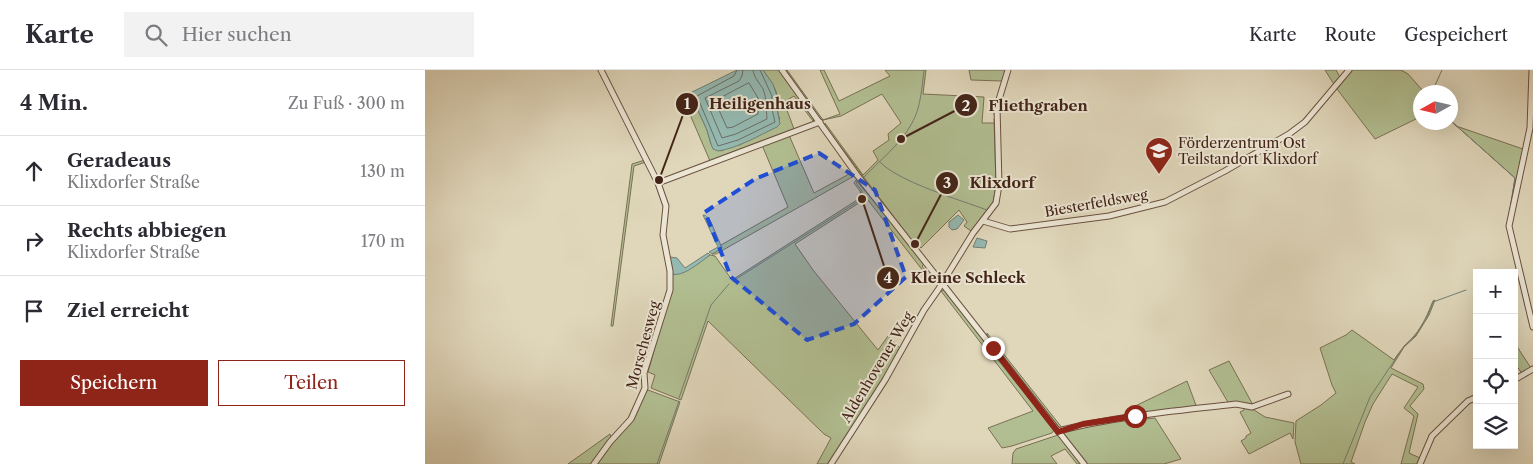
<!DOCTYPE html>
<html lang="de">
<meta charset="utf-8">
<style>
:root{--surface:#fff;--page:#f2f2f3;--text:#2b2b33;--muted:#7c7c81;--line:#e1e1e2;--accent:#8f2418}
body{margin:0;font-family:"Libre Caslon Text",serif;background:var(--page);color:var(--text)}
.controls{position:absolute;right:15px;bottom:15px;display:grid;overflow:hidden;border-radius:0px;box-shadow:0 5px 20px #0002}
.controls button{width:45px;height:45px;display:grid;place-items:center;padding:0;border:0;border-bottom:1px solid var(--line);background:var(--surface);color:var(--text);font:25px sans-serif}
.compass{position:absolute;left:988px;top:15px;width:45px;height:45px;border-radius:50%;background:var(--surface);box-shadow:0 5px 20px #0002;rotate:262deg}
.stop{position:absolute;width:15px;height:15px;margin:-11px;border:4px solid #8f2418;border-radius:50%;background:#fff}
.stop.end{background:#8f2418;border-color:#fff;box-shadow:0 1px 5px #0008}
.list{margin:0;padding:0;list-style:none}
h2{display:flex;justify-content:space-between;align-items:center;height:65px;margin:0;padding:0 20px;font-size:21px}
h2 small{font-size:16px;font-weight:400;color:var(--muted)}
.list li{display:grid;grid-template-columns:32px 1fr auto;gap:15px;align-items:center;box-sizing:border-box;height:70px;padding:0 20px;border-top:1px solid var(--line)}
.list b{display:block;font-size:19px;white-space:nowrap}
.list p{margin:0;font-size:16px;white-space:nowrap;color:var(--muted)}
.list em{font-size:16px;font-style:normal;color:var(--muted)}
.actions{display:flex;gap:10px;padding:15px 20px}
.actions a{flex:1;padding:11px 0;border:1px solid var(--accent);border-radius:0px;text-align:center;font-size:18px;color:var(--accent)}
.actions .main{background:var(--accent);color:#fff}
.icon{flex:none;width:28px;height:28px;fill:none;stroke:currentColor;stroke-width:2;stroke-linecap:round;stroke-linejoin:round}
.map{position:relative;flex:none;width:1108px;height:394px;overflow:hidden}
header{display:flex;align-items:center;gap:30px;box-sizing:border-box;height:70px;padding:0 25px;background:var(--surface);border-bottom:1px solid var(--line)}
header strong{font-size:24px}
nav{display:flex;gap:28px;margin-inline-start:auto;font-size:18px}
.search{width:350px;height:45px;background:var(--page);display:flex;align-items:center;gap:12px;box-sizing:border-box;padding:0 18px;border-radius:0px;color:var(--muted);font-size:19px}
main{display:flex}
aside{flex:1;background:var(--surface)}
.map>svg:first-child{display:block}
.green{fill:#b1be91;stroke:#7a7054}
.water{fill:#94b9b1;stroke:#737d73}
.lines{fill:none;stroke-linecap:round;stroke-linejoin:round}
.shore{stroke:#6b6e64;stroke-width:1}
.stream{stroke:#737d73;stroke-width:1}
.minor-casing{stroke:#6a5040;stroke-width:7}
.minor{stroke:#ebe5d3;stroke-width:5}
.route{stroke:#8f2418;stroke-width:6}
.marked{fill:#1d4ed8;fill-opacity:0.2;stroke:#1d4ed8;stroke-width:4;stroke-dasharray:10 6;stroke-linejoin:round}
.labels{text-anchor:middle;stroke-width:4;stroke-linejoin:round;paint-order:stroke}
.poi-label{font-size:14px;fill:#422317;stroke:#ebe5d3;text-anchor:start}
.street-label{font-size:14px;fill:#422317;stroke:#ebe5d3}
.leader{fill:none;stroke:#422317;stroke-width:2}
.callout-dot{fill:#422317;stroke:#ebe5d3;stroke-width:2}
.mark-label{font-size:15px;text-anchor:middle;font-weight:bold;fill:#fff}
.callout-label{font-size:15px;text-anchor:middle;font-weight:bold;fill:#422317;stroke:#ebe5d3;stroke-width:4;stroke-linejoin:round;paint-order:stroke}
</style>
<header>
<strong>Karte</strong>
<div class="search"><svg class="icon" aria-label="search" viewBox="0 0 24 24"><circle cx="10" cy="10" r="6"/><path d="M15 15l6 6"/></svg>Hier suchen</div>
<nav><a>Karte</a><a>Route</a><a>Gespeichert</a></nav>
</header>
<main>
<aside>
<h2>4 Min.<small>Zu Fuß · 300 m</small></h2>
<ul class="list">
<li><svg class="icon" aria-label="ahead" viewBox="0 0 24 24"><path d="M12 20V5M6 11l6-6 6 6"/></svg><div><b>Geradeaus</b><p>Klixdorfer Straße</p></div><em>130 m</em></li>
<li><svg class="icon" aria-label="right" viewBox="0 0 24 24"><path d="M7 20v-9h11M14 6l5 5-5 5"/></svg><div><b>Rechts abbiegen</b><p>Klixdorfer Straße</p></div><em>170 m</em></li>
<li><svg class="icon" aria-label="arrive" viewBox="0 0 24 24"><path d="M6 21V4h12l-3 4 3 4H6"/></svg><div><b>Ziel erreicht</b></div></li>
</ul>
<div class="actions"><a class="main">Speichern</a><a>Teilen</a></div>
</aside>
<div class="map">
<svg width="1108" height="394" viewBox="0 0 1108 394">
<rect width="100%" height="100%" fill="#e0d7bb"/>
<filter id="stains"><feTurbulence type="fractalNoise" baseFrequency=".004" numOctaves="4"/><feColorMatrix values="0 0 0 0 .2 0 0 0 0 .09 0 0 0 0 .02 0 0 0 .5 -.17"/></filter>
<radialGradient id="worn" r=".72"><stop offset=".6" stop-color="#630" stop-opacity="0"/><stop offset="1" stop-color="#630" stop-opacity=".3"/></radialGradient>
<!-- green -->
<g class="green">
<path d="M338,0H354L389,49L388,51L369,26L359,32L369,59L285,91L257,26L265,23L282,60L286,74L296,81L310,75H315L355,49C351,41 353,34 352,25C350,16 343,8 338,0Z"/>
<polygon points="360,0 362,0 398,50 415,44 395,0 399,0 414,31 465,6 460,0 501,0 498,24 559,27 557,53 570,53 572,115 569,133 547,161 546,161 539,156 542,152 534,140 496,178 485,168 400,56 400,53 438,105 453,90 448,81 464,70 463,64 476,53 457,24 416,46 398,50 396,50"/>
<polygon points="544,0 581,0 577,11 546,10"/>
<polygon points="900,0 911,0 916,9 910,16"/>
<polygon points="926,0 976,0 983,4 999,22 996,22 995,47 950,69 912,19"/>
<polygon points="1026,51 1031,56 1098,79 1083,152 1090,108"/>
<polygon points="364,65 389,123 426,103 429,106 291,184 287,184 297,178 296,175 363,137 337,75"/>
<polygon points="220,90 221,92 209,96 188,256 186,256 207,94"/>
<polygon points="431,110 440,121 442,120 499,194 497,196 503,204 502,206 439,125 437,131 370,174 388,200 453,280 463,266 475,278 455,314 404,394 392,394 406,368 399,364 283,251 256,330 226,318 230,305 223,302 246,220 247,204 248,205 285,185 290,186 307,210 432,130 436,126 435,121 429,113"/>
<polygon points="520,220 629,360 627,363 587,376 577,378 563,358 608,341 516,221"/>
<path d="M1010,230L1004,245L991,266L979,277L966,298L998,314L999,319L985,336L993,344L984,383L995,388L993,394H976L989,346L979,338L993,317L967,304L948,334L940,352L926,392L930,394H876L870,372L871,351L896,335L911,323L907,315L895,278L921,265L927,260L969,290C976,279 981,275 989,266C998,256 1003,243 1008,231Z"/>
<polygon points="562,263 638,359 634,358 562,267"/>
<polygon points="1089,272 1106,298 1098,305 1089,292"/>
<polygon points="804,291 828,335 804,334 784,300"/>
<polygon points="762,311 772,338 704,346 704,339"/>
<polygon points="223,320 255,332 234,394 172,394 187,373 207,351 220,321"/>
<polygon points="819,337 826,338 840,347 869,353 868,369 865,363 824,384 816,371 821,368 821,366 826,363 815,342 819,340"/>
<polygon points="711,348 711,350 730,348 756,389 739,394 661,394 638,365 640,361 645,358"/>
<polygon points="185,364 186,368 167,394 143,394"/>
<polygon points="633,365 656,394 652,394 640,379 626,386 632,394 587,394 588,383 591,379"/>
</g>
<!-- water -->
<g class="water">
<path d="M312,0H338L348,14L352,26L351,34L355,54L352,57C333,66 313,78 293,81L288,79L286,74L282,60L265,23Z"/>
<polygon points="278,145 280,145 286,152 297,178 287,184 284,182 293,177"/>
<polygon points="533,145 539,150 532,159 527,160 524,157 524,152"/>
<polygon points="552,168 562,171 560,178 548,177"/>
<path d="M283,183L285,185C275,192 259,207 247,204L245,187L252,188L260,198Z"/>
</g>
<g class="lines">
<!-- shore -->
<g class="shore">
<polyline points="312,0 309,6 272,26 293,76 313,70 350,52 346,35 347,26 335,0"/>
<path d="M318,0L317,6L314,11L280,28L297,68L311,64L342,49C341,40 342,28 338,19C334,12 329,8 328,0"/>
<polygon points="324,13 333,28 333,44 308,57 302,58 290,31"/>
</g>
<!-- stream -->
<g class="stream">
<polyline points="1007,22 1017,0"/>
<polyline points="569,34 570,29"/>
<polyline points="569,38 569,45"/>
<polyline points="1026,51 1090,108 1084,146"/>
<path d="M454,91C471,111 535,130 562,140L568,132L571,115L569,49"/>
<path d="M438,108C454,91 476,74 487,53C496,37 497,17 499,0"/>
<polyline points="308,211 437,129 437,121 431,113 432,112"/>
<polyline points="254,328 286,235 304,214"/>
<polyline points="232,394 254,331"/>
<polyline points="918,394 945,327 979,276 990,266 1003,245 1008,232 1041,220"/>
</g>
<defs>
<g id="minor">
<polyline points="357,0 432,105 659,394"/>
<polyline points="1107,0 1105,58 1084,156 1108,257"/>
<polyline points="233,113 395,52"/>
<polyline points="558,151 585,159 684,146 740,132 800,101 864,64 880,52 924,0"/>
<polyline points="1089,310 1108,299"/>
<path d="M633,361C691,346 752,341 811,334L827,337L863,324"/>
<polyline points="169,394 185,372 206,349 220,318 219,303 245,220 245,201 238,165 241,136 233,113 176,0"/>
<polyline points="406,394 460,310 499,240 513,220 548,163 571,133 574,115 572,36 583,0"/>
<polyline points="995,394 1007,366 1043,331 1052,327"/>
</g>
</defs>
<!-- minor casing -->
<use href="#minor" class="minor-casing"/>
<!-- minor -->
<use href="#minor" class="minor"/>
</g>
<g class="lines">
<!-- route -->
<polyline class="route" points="568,278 633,362 658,354 710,346"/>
</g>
<!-- marked area -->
<path class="marked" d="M394,83L450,120L481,207L429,254L382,270L306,207L280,142L330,109Z"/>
<!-- icons -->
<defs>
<symbol id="school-pin" viewBox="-11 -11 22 30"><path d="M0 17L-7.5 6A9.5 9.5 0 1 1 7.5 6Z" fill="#8f2418" stroke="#ebe5d3"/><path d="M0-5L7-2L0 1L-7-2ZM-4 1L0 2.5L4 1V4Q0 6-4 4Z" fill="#fff"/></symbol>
</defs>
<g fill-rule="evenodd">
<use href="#school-pin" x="718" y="65" width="32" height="43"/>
</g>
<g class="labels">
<!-- poi labels -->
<g class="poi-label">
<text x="753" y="78">Förderzentrum Ost<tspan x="753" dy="16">Teilstandort Klixdorf</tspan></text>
</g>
<!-- street labels -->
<g class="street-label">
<text transform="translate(671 133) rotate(-10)" y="5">Biesterfeldsweg</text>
<text transform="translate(218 275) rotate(-75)" y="5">Morschesweg</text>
<text transform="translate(452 297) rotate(-59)" y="5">Aldenhovener Weg</text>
</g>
</g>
<!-- callouts -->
<path class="leader" d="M234 110L262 34M476 69L541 35M490 174L522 113M437 129L463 208"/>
<g class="callout-dot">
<circle cx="234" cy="110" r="5"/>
<circle cx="476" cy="69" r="5"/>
<circle cx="490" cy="174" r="5"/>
<circle cx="437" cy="129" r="5"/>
<circle cx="262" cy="34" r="12"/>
<circle cx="541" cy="35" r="12"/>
<circle cx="522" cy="113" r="12"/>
<circle cx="463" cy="208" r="12"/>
</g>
<g class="mark-label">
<text x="262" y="39">1</text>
<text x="541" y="41">2</text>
<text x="522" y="118">3</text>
<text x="463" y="213">4</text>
</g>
<g class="callout-label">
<text x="335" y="39">Heiligenhaus</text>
<text x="613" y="41">Fliethgraben</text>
<text x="577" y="118">Klixdorf</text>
<text x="543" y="213">Kleine Schleck</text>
</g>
<rect width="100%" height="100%" filter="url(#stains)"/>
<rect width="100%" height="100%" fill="url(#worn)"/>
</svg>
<div class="controls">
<button>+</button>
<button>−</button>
<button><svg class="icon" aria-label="locate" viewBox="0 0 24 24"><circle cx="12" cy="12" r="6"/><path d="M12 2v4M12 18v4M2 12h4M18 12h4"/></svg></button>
<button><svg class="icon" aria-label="layers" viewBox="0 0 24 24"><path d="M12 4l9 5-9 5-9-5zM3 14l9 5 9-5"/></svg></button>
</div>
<svg class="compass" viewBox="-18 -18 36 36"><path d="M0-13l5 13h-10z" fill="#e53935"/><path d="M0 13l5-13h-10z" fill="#7c7c81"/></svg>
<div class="stop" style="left:710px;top:346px"></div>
<div class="stop end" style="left:568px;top:278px"></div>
</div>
</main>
